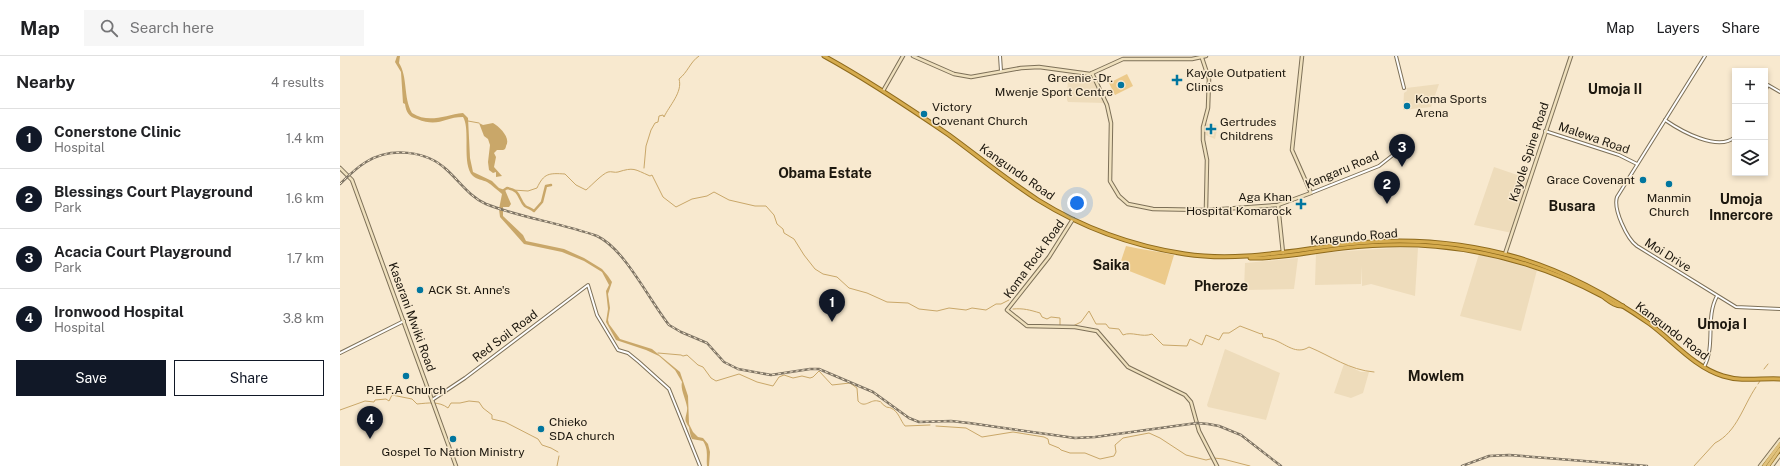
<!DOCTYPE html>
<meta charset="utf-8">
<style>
:root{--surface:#fff;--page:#f6f6f6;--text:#202124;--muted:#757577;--line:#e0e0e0;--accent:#111827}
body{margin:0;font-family:"Public Sans",sans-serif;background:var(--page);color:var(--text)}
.controls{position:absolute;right:12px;top:12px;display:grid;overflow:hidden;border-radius:0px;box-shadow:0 2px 6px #0003}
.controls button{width:36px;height:36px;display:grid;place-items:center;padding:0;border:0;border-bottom:1px solid var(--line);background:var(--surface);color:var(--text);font:20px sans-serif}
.you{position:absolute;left:737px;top:147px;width:14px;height:14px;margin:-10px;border:3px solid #fff;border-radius:50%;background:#1a73e8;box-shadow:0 0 0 6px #1a73e833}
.badge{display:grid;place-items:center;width:26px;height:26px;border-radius:50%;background:var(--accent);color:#fff;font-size:13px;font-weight:700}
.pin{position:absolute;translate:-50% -33px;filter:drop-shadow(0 1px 2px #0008)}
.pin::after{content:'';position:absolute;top:21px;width:14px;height:12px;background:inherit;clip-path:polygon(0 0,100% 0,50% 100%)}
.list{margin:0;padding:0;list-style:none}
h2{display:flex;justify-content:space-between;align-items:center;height:52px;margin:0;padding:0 16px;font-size:17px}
h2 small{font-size:13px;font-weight:400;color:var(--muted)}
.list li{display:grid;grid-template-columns:26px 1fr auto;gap:12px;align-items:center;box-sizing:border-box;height:60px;padding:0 16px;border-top:1px solid var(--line)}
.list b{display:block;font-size:15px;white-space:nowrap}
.list p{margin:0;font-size:13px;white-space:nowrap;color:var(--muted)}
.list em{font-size:13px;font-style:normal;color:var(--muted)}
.actions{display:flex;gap:8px;padding:12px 16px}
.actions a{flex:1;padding:9px 0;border:1px solid var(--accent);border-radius:0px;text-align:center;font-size:14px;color:var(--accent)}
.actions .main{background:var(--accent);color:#fff}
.icon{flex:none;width:22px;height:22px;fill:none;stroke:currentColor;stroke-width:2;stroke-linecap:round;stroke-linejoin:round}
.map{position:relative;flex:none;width:1440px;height:410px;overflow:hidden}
header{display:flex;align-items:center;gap:24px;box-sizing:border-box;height:56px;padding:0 20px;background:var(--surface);border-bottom:1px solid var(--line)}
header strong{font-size:19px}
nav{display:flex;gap:22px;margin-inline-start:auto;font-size:14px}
.search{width:280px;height:36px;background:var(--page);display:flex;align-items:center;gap:10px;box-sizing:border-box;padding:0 14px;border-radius:0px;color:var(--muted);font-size:15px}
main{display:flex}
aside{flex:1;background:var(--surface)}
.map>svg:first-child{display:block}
.built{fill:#eedcbb}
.green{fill:#ecca8b}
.water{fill:#c9a769}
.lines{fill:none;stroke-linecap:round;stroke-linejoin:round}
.stream{stroke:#c9a769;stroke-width:1}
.river{stroke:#c9a769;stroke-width:2.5}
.tertiary-casing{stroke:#7d7058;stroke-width:4}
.secondary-casing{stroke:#7d7058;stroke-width:4.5}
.primary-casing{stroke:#8e6a1c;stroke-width:5}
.trunk-casing{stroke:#8e6a1c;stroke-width:5}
.tertiary{stroke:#fff;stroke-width:2}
.secondary{stroke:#efe0bd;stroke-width:2.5}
.primary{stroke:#e0c17b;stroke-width:3}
.trunk{stroke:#d6ac4f;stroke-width:3}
.rail-casing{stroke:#7f7565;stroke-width:2.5}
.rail{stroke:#f8e9cf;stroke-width:1;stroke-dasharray:3;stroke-linecap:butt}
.poi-dot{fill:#01769f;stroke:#f8e9cf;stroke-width:1.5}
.labels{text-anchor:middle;stroke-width:3;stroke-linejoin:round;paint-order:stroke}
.poi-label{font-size:12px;fill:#1c170e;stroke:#f8e9cf;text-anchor:start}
.street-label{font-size:12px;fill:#1c170e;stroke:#f8e9cf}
.quarter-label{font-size:14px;font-weight:bold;fill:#1c170e;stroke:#f8e9cf}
</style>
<header>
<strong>Map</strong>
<div class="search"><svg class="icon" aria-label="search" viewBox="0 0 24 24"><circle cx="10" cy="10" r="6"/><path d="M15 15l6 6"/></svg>Search here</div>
<nav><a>Map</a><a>Layers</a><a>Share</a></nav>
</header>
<main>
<aside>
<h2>Nearby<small>4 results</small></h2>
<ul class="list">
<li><span class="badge">1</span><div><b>Conerstone Clinic</b><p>Hospital</p></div><em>1.4 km</em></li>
<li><span class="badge">2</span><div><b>Blessings Court Playground</b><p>Park</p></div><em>1.6 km</em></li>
<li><span class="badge">3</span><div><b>Acacia Court Playground</b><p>Park</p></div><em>1.7 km</em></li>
<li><span class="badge">4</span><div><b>Ironwood Hospital</b><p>Hospital</p></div><em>3.8 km</em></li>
</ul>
<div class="actions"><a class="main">Save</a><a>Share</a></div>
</aside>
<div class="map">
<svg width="1440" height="410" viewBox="0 0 1440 410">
<rect width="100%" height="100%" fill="#f8e9cf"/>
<!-- built -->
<g class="built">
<polygon points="728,18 754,21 765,47 728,46 727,44"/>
<polygon points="1099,28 1091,51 1063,54 1064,37 1067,35 1066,32"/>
<polygon points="865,67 878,70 875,83 866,79 864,75"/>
<polygon points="1154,111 1189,123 1172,177 1134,169"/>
<polygon points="1054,192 1078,192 1075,240 1031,228 1022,230 1022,210 1021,228 975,229 976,197"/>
<polygon points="1139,198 1197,214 1181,275 1120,260"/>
<polygon points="958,202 954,233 904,234 905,207"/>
<polygon points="885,293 940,317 926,364 868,351 867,349"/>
<polygon points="1004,308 1021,316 1029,316 1023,337 1011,342 994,337"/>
</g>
<!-- green -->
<g class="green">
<polygon points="787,18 793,30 775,39 769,27"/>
<path d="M786,190C802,194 818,195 834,199L825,229L779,211Z"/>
</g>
<!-- water -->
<g class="water">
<path d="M57,0H60L59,7C68,21 63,41 72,57C89,68 105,59 123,57L128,62L130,102L133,116L152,125L159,132L165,134L171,148L169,151H163V160L183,179L186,185L224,193L244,202L262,213L268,220L272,226L268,238L270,252L268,264L269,268L280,283L312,293L340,316L348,340L349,368L353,376L358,381L363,382L368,388L370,396L369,410H367C366,401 369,394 363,385L352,383C350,379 350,376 349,371C348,370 347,368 346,366C344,362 348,356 347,351C346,343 340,333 342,326L335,314L319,300L306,294L276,284L266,266L268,253L266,235L269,229L262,216L244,205L222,196L184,188L160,161L159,153L162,138C157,134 152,129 147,126C143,124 136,123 133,120C121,108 131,74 123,61C104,61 99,72 77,63C69,61 66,56 65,48L63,47L61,16L55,6Z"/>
<path d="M139,67L143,69L153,67C160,71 171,82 166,90C166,91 165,94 163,94C161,94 159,94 157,94L154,97L156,101L154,111L162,120L156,121V116L153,117L149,114L148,106L150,89L148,83L144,80Z"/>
</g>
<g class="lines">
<!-- stream -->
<g class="stream">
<polyline points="128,65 139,67"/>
<path d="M304,112L306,90L311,74L315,67L318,66L319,60L323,59L324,61C329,50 343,36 339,23C348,16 350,6 359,0"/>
<path d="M173,134L188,135L197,132C204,117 209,117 225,118L236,129L246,134C252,129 262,118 268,116C271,115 275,117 278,116C294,111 294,113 310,120L312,119L323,141L336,151L352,143L367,140L374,136L389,144L415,150H426L434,159L437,168L443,173L444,177L454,183L464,199L475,213L483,218L497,221L509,232L527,237L547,246L568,247L579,253L597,255L609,252L626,254L632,252L646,254L656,248H661L669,244"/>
<path d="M673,253C683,252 690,254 700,257L702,261L707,263L711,261L720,262V269"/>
<path d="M733,270L741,266L749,255L756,268H766L769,272L779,273L783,279C792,275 802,282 812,278L823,289L847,290L850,283L862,289L866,279L879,284L883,277H889L900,270L921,278L922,277L923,281C928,282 933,283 939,286C949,291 958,298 969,291C991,300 1009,314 1034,316"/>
<path d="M318,297L341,299L343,300L347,299L358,309L363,311L371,322L376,325L399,318L417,326L433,330L439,321L444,319L453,322L462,320L470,322L473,321L479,315L492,329L510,327L517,332L518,345C525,353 530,343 538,345C542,345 542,349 545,350C547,352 549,351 551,352C559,356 560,364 565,370L590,369"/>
<polyline points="1424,313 1428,308"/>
<polyline points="1418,328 1420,325"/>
<path d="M0,354L25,345L34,346L35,344L46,343L49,345L52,339L72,343L77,348C88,347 99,345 108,352L111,347H120L129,345L139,346L143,352L152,359V363L165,366L198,383L202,389L211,392L218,396"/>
<polyline points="596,370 626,372 642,381 673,376 704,381 708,383 709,388 719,392 721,394 730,397 745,397 760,403 774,400 776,396 775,389 783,382 809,377 820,382 846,399 866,404 874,402 883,403 910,410"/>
<polyline points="217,410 219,400"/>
<path d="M1354,410L1375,387C1397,376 1403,350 1416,331"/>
</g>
<!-- river -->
<path class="river" d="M164,134L167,132C181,134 178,143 185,150C188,152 192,153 194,155L202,146L206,130L211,129"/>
<defs>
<g id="tertiary">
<polyline points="660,0 661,15"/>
<polyline points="1056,0 1064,32"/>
<path d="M1365,0L1277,141C1273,153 1287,183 1297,190L1396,251L1440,253"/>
<polyline points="1425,35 1428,29 1440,36"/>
<path d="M1325,64C1341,75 1378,96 1395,81"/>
<polyline points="1205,75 1279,99 1297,108"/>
<polyline points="971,137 1039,110 1053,99 1056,82"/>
<polyline points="0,297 64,265"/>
<path d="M1364,311C1376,289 1365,262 1377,240"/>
<polyline points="92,344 125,322 248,229 257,259 278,294 288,297 299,306 329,333 360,410"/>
</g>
<g id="secondary">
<polyline points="573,0 614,18 631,21 681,12 699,11 750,18 783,3 852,3 866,0"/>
<polyline points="862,2 869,23 868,52 863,71 863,84 867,104 866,152"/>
<polyline points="752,17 767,49 771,67 770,125 779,140 788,148 813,153 864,154 867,156 869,154 938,149 971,137 952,94 962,0"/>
<polyline points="543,35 563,0"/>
<polyline points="0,112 12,124 116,410"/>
<polyline points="938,149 943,197"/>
<polyline points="733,163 709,201 667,254 687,270 735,271 757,275 788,311 845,339 851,346 859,375 877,410"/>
<polyline points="1165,198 1231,0"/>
<polyline points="1420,410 1440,384"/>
<polyline points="1432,410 1440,399"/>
</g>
<g id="primary">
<polyline points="1424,410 1440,388"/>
<polyline points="1428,410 1440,393"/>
</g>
<g id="trunk">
<path d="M484,0C528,24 568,51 609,79C639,101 667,124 698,144C743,172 793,190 845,198C904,207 960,192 1018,187C1072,182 1127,187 1179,202C1226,216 1270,240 1310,268C1333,285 1354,311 1383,320C1402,326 1421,322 1440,323"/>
<path d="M910,202C941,203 972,195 1003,192C1069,185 1123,189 1186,208C1212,216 1238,227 1262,240C1268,244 1275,251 1283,250"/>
</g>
</defs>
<!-- tertiary casing -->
<use href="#tertiary" class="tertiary-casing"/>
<!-- secondary casing -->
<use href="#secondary" class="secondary-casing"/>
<!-- primary casing -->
<use href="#primary" class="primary-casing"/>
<!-- trunk casing -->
<use href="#trunk" class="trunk-casing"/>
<!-- tertiary -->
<use href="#tertiary" class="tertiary"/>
<!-- secondary -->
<use href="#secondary" class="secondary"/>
<!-- primary -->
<use href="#primary" class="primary"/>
<!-- trunk -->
<use href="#trunk" class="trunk"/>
<defs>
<g id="rail">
<path d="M0,128C8,120 16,112 26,106C50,91 86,94 107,114C120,126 130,141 146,148C182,162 221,167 257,180C285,193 309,244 329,269L341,276L367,287L384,306L398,313L431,319L470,313H479L533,336L569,362L579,366L611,365L629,367L735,382L755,381L857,367L868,368L879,370L901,379L941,410"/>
<polyline points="1122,410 1149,400 1169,399 1307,410"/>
</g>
</defs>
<!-- rail casing -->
<use href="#rail" class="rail-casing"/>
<!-- rail -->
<use href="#rail" class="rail"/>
</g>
<!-- markers -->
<g class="poi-dot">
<path d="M835 18h4v4h4v4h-4v4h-4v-4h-4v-4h4z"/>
<circle cx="781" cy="29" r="4"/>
<circle cx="1067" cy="50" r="4"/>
<circle cx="584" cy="58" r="4"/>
<path d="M869 67h4v4h4v4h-4v4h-4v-4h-4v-4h4z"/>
<circle cx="1303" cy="124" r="4"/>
<circle cx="1329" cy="128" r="4"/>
<path d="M959 142h4v4h4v4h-4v4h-4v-4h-4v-4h4z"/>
<circle cx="80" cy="234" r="4"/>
<circle cx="66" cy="320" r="4"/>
<circle cx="201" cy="373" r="4"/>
<circle cx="113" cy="383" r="4"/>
</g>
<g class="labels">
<!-- poi labels -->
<g class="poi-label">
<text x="846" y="21">Kayole Outpatient<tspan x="846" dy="14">Clinics</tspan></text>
<text x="773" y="26" text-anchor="end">Greenie - Dr.<tspan x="773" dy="14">Mwenje Sport Centre</tspan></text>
<text x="1075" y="47">Koma Sports<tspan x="1075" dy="14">Arena</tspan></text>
<text x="592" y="55">Victory<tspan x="592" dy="14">Covenant Church</tspan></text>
<text x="880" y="70">Gertrudes<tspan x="880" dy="14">Childrens</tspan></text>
<text x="1295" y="128" text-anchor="end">Grace Covenant</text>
<text x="952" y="145" text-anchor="end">Aga Khan<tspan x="952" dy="14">Hospital Komarock</tspan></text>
<text x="1329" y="146" text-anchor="middle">Manmin<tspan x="1329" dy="14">Church</tspan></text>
<text x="88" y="238">ACK St. Anne's</text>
<text x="66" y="338" text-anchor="middle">P.E.F.A Church</text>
<text x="209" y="370">Chieko<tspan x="209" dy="14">SDA church</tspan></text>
<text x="113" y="400" text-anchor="middle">Gospel To Nation Ministry</text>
</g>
<!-- street labels -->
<g class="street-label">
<text transform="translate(1254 82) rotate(19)" y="4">Malewa Road</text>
<text transform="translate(1189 96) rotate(-72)" y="4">Kayole Spine Road</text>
<text transform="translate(1002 114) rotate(-23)" y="4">Kangaru Road</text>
<text transform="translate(677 116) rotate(35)" y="4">Kangundo Road</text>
<text transform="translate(1014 181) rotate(-5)" y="4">Kangundo Road</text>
<text transform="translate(1328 199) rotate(32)" y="4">Moi Drive</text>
<text transform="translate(694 203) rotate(-54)" y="4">Koma Rock Road</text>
<text transform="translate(72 261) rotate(70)" y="4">Kasarani Mwiki Road</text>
<text transform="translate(1332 275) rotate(37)" y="4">Kangundo Road</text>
<text transform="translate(165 280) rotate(-37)" y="4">Red Soil Road</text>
</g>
<!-- quarter labels -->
<g class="quarter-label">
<text x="1275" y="38">Umoja II</text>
<text x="485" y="122">Obama Estate</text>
<text x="1401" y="148">Umoja<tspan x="1401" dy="16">Innercore</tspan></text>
<text x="1232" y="155">Busara</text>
<text x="771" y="214">Saika</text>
<text x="881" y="235">Pheroze</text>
<text x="1382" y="273">Umoja I</text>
<text x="1096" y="325">Mowlem</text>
</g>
</g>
</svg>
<div class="controls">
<button>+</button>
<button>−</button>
<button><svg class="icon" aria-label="layers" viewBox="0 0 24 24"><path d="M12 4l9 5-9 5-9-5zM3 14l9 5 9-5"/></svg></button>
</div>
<div class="you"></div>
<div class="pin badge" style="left:492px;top:266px">1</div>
<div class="pin badge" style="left:1047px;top:148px">2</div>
<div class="pin badge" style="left:1062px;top:111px">3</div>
<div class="pin badge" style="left:30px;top:383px">4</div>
</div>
</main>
